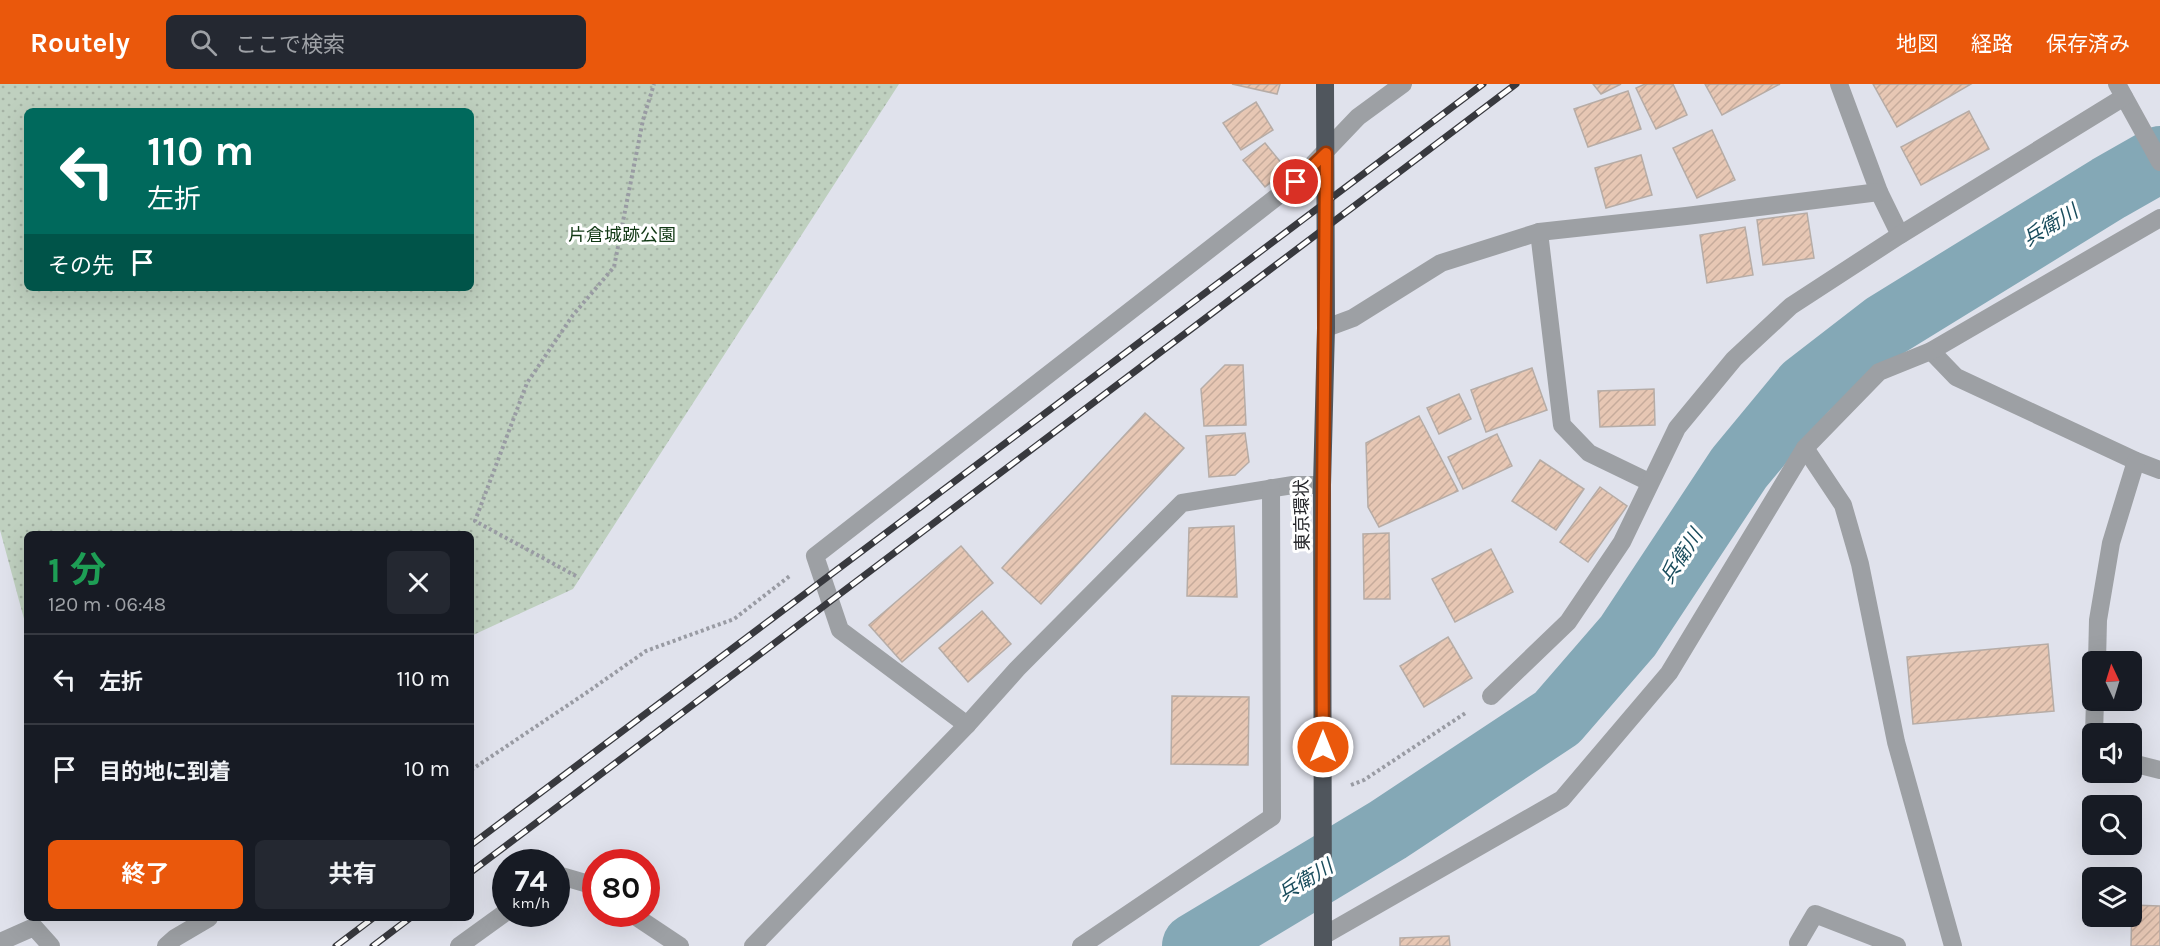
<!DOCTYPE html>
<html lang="ja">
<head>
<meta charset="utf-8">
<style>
  :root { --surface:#171b24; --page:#242831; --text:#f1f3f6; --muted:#9ea1a6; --line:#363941; --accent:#ea580c }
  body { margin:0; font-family:Karla,"Noto Sans JP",sans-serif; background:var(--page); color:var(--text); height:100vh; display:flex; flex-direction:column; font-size:22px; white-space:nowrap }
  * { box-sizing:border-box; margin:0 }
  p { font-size:20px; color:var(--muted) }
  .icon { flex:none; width:33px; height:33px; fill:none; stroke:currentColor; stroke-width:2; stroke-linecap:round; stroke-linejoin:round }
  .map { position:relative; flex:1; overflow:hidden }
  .panel { position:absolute; left:24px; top:447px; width:450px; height:390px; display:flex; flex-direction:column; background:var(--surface); border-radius:9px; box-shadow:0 6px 24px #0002 }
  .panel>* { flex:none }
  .banner { position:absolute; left:24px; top:24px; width:450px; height:183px; border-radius:9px; box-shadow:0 6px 24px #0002; background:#00695c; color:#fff; overflow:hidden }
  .needle { width:39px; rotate:356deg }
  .tools { position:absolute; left:2082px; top:567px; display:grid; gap:12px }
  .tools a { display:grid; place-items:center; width:60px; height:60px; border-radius:9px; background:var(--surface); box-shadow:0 6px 24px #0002; font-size:30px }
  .speed { position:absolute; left:492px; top:765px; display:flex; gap:12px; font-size:30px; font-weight:700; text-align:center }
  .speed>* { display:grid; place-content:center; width:78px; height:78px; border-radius:50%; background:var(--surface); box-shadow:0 6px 24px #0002; line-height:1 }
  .speed small { font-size:15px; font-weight:400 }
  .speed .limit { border:9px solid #d22; background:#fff; color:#111 }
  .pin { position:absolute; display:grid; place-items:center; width:51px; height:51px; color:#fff; margin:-26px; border:3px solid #fff; border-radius:50%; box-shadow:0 2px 6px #0007 }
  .me { position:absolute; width:66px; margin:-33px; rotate:0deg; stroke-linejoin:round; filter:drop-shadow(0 0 4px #0008) }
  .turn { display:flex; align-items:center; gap:21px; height:126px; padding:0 24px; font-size:27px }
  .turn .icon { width:78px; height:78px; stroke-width:2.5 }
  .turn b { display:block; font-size:42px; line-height:51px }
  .then { display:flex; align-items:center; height:57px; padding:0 24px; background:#0003; gap:12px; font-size:22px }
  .round { display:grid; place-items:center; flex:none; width:63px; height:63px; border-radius:9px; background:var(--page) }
  .overview { display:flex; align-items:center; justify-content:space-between; height:102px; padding:0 24px }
  h1 { font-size:36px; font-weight:700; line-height:45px; color:#1e9e55 }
  .button { display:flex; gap:12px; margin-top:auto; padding:12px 24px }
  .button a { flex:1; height:69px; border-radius:9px; background:var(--accent); color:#fff; font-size:24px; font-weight:700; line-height:69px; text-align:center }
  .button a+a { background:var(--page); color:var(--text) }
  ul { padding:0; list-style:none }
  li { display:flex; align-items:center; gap:18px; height:90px; padding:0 24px; border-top:2px solid var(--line) }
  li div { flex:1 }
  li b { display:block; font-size:22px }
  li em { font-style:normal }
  header { display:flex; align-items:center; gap:36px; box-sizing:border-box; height:84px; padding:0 30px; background:var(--accent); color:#fff }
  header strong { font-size:28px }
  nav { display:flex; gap:33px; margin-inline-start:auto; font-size:21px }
  .search { width:420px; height:54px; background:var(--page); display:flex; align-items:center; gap:15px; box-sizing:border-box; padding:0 21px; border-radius:9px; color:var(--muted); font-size:22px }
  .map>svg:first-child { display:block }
</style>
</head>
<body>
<header>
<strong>Routely</strong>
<div class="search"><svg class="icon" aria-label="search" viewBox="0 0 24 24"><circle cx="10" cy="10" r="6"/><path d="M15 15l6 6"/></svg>ここで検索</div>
<nav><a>地図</a><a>経路</a><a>保存済み</a></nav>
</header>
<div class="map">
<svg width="2160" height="862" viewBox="0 0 2160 862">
  <defs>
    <pattern id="park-dots" width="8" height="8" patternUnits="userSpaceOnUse" patternTransform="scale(1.5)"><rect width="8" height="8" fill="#bfd0bf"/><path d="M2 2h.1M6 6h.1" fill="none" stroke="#a4b2a4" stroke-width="1.8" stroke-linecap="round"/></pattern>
    <pattern id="building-hatch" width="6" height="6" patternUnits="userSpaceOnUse" patternTransform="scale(1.5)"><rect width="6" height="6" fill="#e7c7b4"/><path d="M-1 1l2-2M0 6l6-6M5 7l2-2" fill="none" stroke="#c6ab9b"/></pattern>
  </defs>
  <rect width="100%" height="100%" fill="#e0e2ec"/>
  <path fill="url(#park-dots)" fill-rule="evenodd" d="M0,0H899L573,505L471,552V450H27V546L0,446ZM27,27H471V204H27Z"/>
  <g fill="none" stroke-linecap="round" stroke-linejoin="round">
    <path stroke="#84a8b6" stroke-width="66" d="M1195,862L1388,746L1557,634L1628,552L1739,384L1806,303L1885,242L2109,104L2160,75"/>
  </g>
  <g fill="url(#building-hatch)" stroke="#b6aca6" stroke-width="1.5">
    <path d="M1232,0H1280L1277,10Z"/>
    <path d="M1593,0H1621L1601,10Z"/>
    <path d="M1645,0H1673L1687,31L1656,45L1636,4Z"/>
    <path d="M1705,0H1780L1722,31Z"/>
    <path d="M1873,0H1971L1897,43Z"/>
    <path d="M1628,7L1641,45L1588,63L1574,25Z"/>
    <path d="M1256,18L1273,46L1241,66L1223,39Z"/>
    <path d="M1969,27L1989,65L1921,101L1901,63Z"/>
    <path d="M1712,46L1735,96L1697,114L1673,64Z"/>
    <path d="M1265,59L1287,86L1265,103L1243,76Z"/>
    <path d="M1641,71L1652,111L1606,124L1595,84Z"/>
    <path d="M1807,129L1814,174L1763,181L1757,136Z"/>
    <path d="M1745,143L1753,191L1707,199L1700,151Z"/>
    <path d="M1225,281H1243L1246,341L1204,342L1201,305Z"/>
    <path d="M1532,284L1547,326L1486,348L1471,306Z"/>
    <path d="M1654,305L1655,341L1600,343L1598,307Z"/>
    <path d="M1459,310L1471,335L1439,350L1427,324Z"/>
    <path d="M1145,329L1184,364L1041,520L1002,484Z"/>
    <path d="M1419,332L1458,407L1379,443L1368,423L1366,359Z"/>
    <path d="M1245,349L1249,378L1235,391L1209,393L1206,352Z"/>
    <path d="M1497,350L1512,382L1463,405L1448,373Z"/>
    <path d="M1540,376L1584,405L1556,446L1512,417Z"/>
    <path d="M1600,403L1627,422L1588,478L1560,458Z"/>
    <path d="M1234,442L1237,513L1187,512L1189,444Z"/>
    <path d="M1389,449L1390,515H1364L1363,450Z"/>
    <path d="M961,462L993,499L902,578L869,541Z"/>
    <path d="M1491,465L1513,508L1455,538L1432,495Z"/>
    <path d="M982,527L1011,560L968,598L939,564Z"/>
    <path d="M1448,553L1472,594L1424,623L1400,582Z"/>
    <path d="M2048,560L2054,627L1913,640L1907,573Z"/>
    <path d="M1172,612L1249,613L1248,681L1171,680Z"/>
    <path d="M2132,821L2160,822V862H2131Z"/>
    <path d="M1449,852L1450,862H1400V854Z"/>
  </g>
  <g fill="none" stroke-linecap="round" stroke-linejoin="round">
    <g stroke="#999ba3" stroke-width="4" stroke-dasharray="3 3" stroke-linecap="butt">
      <path d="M576,492L475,437L527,299L573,231L614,183L643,36L654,0"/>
      <path d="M471,686L586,609L646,567L734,535L791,491"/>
      <path d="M1351,701L1364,696L1467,628"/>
    </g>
    <g stroke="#9da0a4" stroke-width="18">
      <path d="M1839,0L1879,108L1900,151"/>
      <path d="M2117,0L2160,78"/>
      <path d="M1539,148L1562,341L1589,369L1649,398"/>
      <path d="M1326,244L1353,234L1441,179L1539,148L1686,132L1879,108"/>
      <path d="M1931,267L1956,293L2136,377L2160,386"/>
      <path d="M1805,364L1843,421L1860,480L1896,658L1953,862"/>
      <path d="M2097,578L2098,536L2111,459L2136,377"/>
      <path d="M1491,612L1568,538L1622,458L1677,344L1734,275L1791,222L1900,151L2124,13"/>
      <path d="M967,641L840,546L815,472L1296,98L1358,33L1403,0"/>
      <path d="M2094,650L2095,616"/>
      <path d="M2132,679L2160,686"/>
      <path d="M556,795L561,792L585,799L596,805"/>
      <path d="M632,830L680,862"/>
      <path d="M1323,852L1562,715L1669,589L1805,364L1879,288L1931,267L2160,134"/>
      <path d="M0,858L34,843L51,862"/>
      <path d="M1798,859L1815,830L1897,862"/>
      <path d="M166,862L175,854L209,834"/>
      <path d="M459,862L506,828"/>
      <path d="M753,862L967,641L1017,585L1182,419L1293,401H1322"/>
      <path d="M1081,862L1272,733L1271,404"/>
    </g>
    <path stroke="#50565d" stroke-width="18" d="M1323,862L1322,401L1326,244L1325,0"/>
    <g stroke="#38393e" stroke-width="7">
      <g id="rail">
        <path d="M471,761L1483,0"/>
        <path d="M471,788L1516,0"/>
        <path d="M336,862L373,834"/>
        <path d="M373,862L410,834"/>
      </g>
    </g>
    <use href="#rail" stroke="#fff" stroke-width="4.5" stroke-dasharray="14" stroke-linecap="butt"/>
  </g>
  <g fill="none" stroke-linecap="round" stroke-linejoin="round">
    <g stroke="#983908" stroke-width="15">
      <path id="route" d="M1296,98L1326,69C1325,267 1321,465 1323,663"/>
    </g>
    <use href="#route" stroke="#ea580c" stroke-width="10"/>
  </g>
  <g text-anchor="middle" stroke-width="6" stroke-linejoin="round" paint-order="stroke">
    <g font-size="18" fill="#113814" stroke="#fff">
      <text x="622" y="157">片倉城跡公園</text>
    </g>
    <g font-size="18" fill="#242529" stroke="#fff">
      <text transform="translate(1302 431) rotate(-91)" y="6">東京環状</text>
    </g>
    <g font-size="20" font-style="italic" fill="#1a4d5d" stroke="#fff">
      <text transform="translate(2050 141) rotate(-31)" y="7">兵衛川</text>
      <text transform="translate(1681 472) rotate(-57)" y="7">兵衛川</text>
      <text transform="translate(1305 796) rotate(-31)" y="7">兵衛川</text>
    </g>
  </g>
</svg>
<div class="tools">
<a><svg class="needle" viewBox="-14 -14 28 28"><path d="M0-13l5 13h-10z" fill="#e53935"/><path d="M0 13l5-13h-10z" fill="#9ea1a6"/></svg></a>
<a><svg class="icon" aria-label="sound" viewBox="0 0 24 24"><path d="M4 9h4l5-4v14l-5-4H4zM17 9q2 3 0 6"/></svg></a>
<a><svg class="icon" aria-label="search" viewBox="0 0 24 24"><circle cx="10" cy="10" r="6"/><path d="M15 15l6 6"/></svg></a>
<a><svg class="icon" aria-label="layers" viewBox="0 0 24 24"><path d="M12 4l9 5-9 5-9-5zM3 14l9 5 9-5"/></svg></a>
</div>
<div class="speed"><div>74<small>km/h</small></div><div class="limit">80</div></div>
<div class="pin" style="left:1296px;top:98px;background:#d93025"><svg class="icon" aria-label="arrive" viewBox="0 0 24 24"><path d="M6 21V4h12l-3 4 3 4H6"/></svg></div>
<svg class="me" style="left:1323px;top:663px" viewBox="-20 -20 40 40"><circle r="17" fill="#ea580c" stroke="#fff" stroke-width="3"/><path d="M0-11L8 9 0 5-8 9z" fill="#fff"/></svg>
<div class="banner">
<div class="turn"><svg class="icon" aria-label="left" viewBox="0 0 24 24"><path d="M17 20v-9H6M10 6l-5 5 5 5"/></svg><div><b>110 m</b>左折</div></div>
<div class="then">その先<svg class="icon" aria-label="arrive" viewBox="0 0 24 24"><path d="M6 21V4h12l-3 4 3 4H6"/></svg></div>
</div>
<section class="panel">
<div class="overview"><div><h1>1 分</h1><p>120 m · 06:48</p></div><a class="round"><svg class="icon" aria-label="close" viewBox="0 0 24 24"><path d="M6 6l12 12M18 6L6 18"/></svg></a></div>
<ul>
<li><svg class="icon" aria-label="left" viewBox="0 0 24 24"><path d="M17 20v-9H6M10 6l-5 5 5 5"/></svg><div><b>左折</b></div><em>110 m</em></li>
<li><svg class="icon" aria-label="arrive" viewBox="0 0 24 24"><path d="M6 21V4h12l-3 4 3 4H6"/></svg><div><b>目的地に到着</b></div><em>10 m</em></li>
</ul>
<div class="button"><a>終了</a><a>共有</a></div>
</section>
</div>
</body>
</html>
